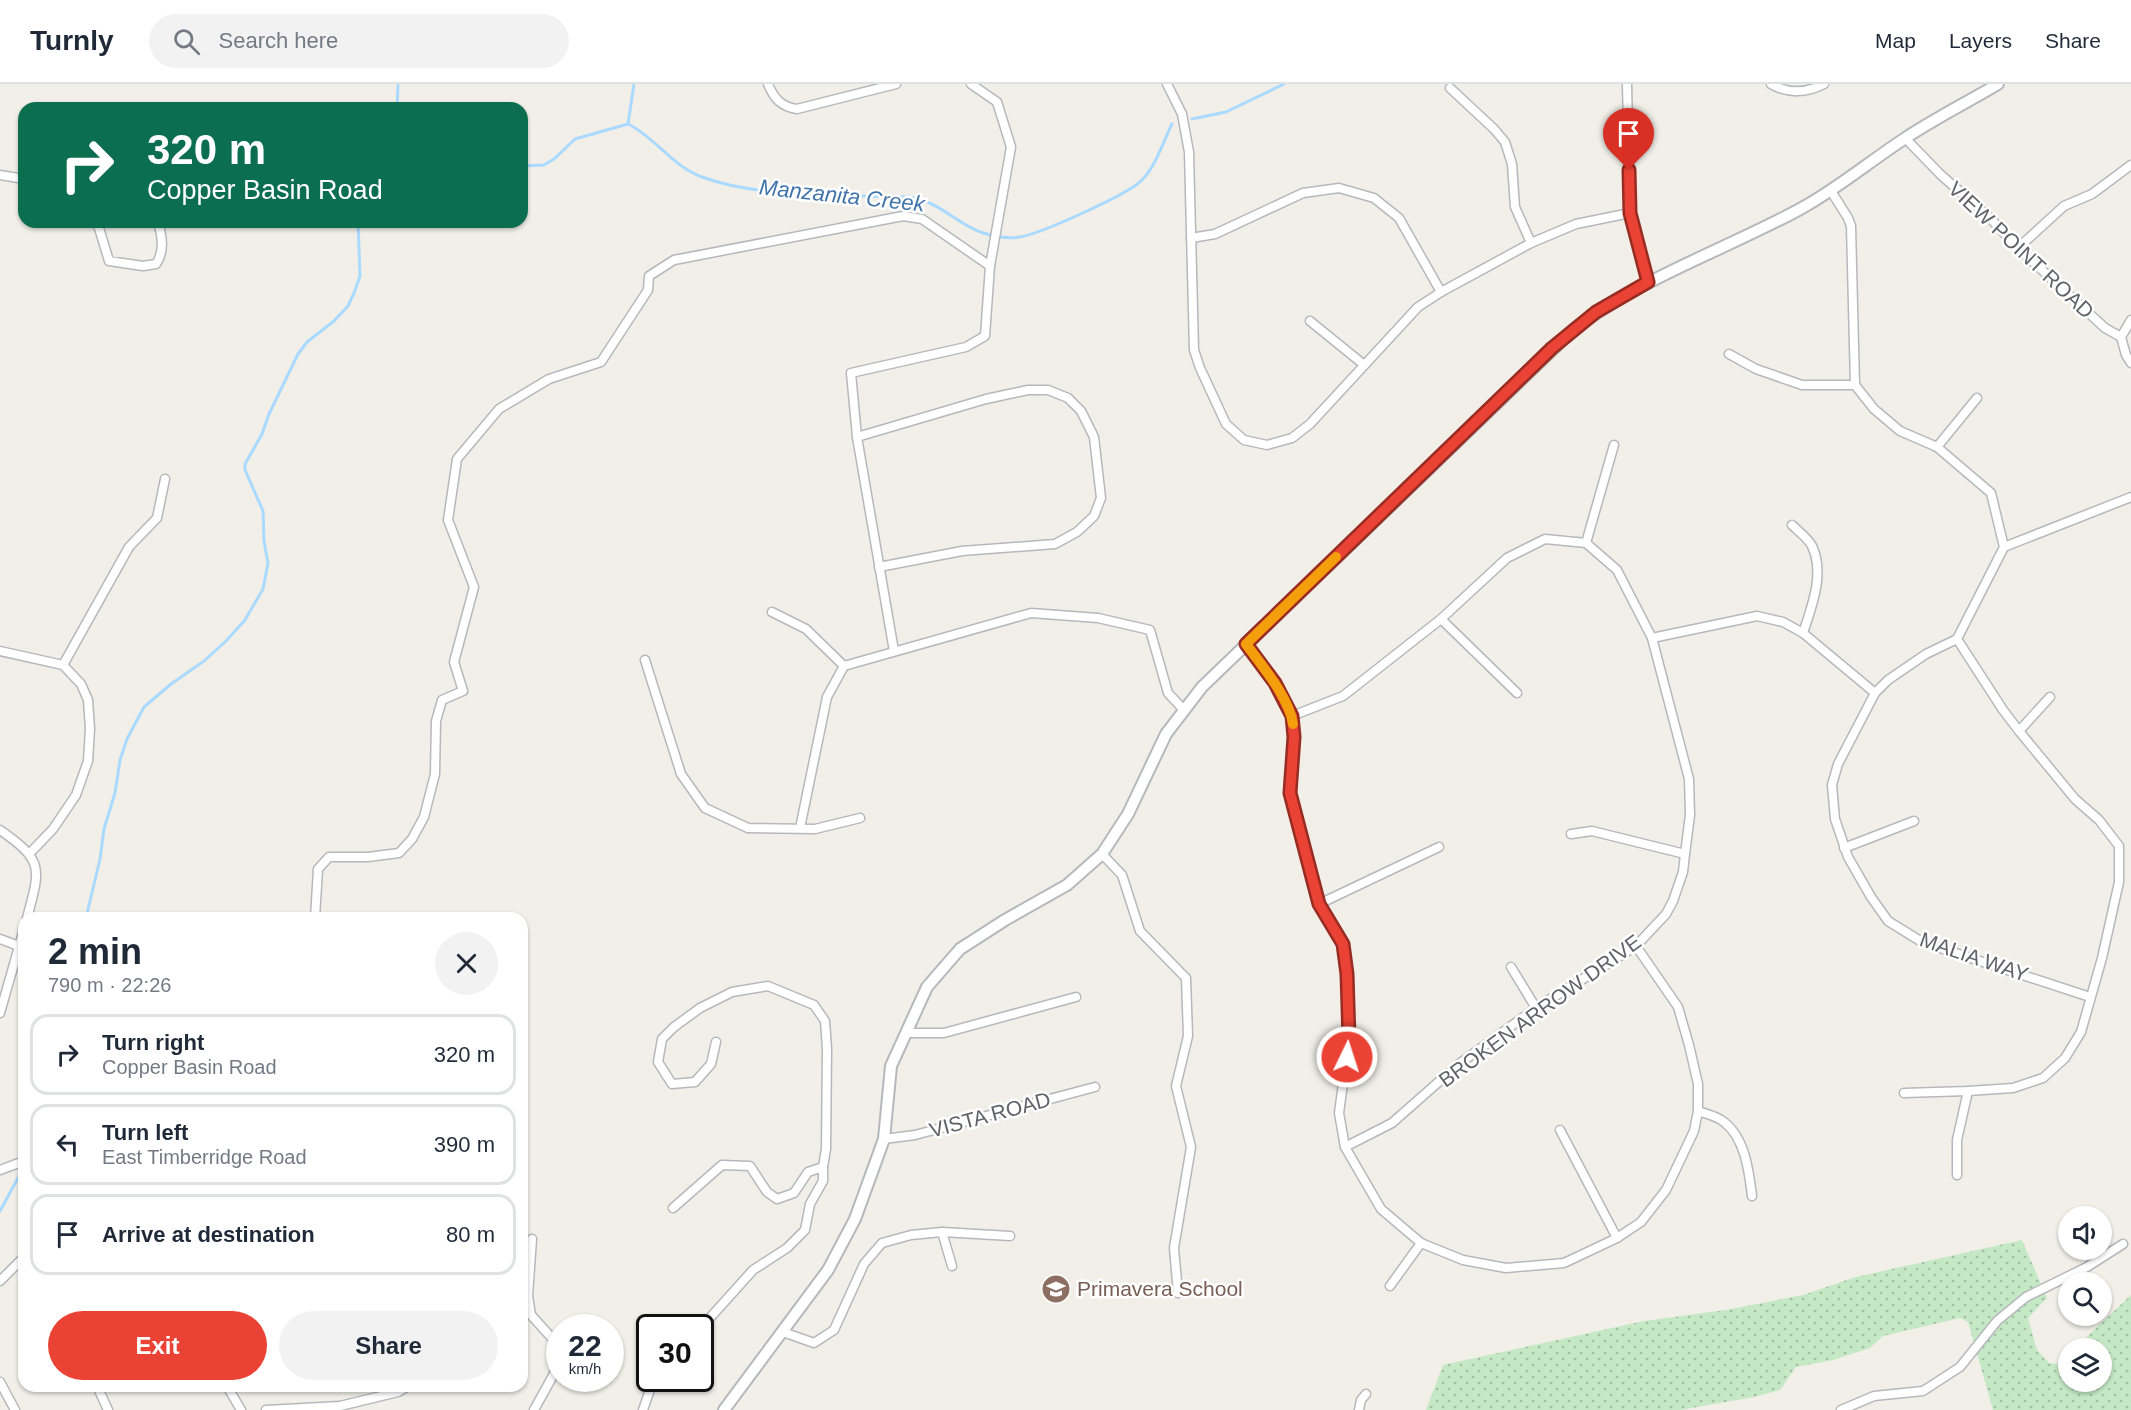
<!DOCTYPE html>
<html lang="en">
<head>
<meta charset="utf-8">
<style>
  :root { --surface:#fff; --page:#f2f2f3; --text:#1f2937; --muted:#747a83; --line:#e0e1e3; --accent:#ea4335 }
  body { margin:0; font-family:Helvetica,sans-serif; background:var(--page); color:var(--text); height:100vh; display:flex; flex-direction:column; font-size:22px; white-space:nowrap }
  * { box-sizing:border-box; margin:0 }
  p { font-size:20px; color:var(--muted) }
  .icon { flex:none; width:33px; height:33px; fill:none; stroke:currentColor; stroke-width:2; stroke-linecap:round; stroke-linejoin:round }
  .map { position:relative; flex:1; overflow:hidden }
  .panel { position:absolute; left:18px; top:828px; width:510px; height:480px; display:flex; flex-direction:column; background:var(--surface); border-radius:18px; box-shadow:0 2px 4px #0004 }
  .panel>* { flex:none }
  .banner { position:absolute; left:18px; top:18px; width:510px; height:126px; border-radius:18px; box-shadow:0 2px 4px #0004; background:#0b6e4f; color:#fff; overflow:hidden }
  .controls { position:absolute; left:2058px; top:1122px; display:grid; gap:12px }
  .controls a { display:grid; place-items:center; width:54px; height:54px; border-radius:50%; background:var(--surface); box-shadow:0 2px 4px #0004; font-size:30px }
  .speed { position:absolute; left:546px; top:1230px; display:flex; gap:12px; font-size:30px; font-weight:700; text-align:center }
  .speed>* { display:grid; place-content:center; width:78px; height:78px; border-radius:50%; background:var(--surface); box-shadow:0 2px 4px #0004; line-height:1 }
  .speed small { font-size:15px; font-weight:400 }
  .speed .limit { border:3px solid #111; border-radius:9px; background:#fff; color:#111 }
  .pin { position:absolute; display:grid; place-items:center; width:51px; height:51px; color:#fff; margin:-62px -26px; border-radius:50% 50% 50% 0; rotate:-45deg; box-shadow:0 0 6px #0007 }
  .pin .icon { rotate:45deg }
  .me { position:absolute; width:66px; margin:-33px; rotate:4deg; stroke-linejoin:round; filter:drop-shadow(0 0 4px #0008) }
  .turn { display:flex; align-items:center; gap:21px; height:126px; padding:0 30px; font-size:27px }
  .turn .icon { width:78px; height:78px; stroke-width:2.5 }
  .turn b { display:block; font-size:42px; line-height:51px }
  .round { display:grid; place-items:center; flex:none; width:63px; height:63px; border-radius:32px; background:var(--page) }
  .head { display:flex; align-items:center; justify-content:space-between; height:102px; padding:0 30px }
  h1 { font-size:36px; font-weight:600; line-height:45px }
  .action { display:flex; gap:12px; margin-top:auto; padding:12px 30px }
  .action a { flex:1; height:69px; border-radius:36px; background:var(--accent); color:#fff; font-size:24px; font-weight:600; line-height:69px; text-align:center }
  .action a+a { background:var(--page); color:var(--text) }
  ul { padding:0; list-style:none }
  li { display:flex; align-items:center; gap:18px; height:81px; margin:0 12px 9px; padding:0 18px; border:3px solid var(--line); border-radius:18px }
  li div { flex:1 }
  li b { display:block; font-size:22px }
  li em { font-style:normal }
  header { display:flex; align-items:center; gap:36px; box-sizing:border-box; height:84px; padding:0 30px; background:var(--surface); border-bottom:2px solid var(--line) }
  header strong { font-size:28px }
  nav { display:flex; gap:33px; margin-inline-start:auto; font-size:21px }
  .search { width:420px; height:54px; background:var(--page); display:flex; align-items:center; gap:15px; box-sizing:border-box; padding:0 21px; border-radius:33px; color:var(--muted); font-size:22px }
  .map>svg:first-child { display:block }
</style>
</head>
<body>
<header>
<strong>Turnly</strong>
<div class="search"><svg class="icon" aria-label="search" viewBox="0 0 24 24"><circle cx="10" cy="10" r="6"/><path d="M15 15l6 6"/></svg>Search here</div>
<nav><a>Map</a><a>Layers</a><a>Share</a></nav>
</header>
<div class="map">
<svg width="2131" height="1326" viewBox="0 0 2131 1326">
  <defs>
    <pattern id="grass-dots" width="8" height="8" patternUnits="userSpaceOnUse" patternTransform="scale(1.5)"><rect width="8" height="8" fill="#c5e8c5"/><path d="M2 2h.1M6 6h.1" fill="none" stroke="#a3c0a4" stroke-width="1.8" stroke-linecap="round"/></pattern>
  </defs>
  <rect width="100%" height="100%" fill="#f1efe8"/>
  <path fill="url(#grass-dots)" d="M2022,1156L2047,1214L2028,1234L2037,1266L2049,1279L2057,1280L2068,1270V1298H2102V1264H2075L2131,1211V1326H1993L1968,1238L1960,1234L1883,1252L1870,1264L1833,1276L1796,1283L1780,1306L1754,1313L1680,1326H1426L1443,1281L1644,1237L1726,1226L1803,1211L1856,1193Z"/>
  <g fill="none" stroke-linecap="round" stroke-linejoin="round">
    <g stroke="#aadaff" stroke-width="3">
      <path d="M397,24L398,0"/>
      <path d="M1192,35L1226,28L1284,0"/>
      <path d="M628,40L634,0"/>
      <path d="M522,82L544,81L554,75L575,55L628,40C655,53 673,83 702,93C751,111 812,110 864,112C880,113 898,111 914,114C941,119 958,141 983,149C993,152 1008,155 1019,153C1038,151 1129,110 1142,96C1156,82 1163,58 1172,40"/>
      <path d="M86,834L100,775L104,745L115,709L120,676L127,655L144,623L171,600L204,577L226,557L245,536L263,505L268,479L264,457L263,427L245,386V380L262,350L269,330L298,270L307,258L334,237L348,222L354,209L360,192L358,138"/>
      <path d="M0,1127L24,1083"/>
    </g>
    <g stroke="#b5b8bc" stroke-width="11">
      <g id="minor">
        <path d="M768,0C774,15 782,23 797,25L896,0"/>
        <path d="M1167,0L1182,30L1189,68L1194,266L1200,284L1226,340L1244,356L1267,361L1292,354L1310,340L1418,223L1441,208L1531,159L1576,140L1630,129"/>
        <path d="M1627,0L1630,129L1648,198"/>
        <path d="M1771,0C1788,10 1807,9 1824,0"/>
        <path d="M1450,4L1494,45L1505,58L1512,80L1515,123L1531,159"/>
        <path d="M1905,54L1941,91L1991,135L2018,164L2105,244L2121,253L2126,271L2131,279"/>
        <path d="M0,91L24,95"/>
        <path d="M1831,107L1848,134L1851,142L1855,301L1874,325L1900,347L1937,363L1991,409L2004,463L1957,555L2003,626L2019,647L2075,715L2099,736L2119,762V798L2102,874L2081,948L2065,974L2043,994L2013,1004L1968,1007L1904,1009"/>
        <path d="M95,138L99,144L109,177L143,182L156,180C165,167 162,152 158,138"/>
        <path d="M1191,154L1215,150L1303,109L1339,104L1374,114L1399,134L1441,208"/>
        <path d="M2018,164L2064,122L2092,110L2131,81"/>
        <path d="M1310,237L1363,280"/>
        <path d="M2121,253L2131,236"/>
        <path d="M1729,270L1756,285L1802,301H1855"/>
        <path d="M857,353L986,315L1028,306H1048L1068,314L1081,327L1094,353L1101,414L1094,432L1077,448L1055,460L962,467L879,483"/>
        <path d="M1937,363L1977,314"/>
        <path d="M1792,441C1798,447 1808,454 1812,462C1825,489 1812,522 1803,549"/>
        <path d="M1586,459L1614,361"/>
        <path d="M2004,463L2131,413"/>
        <path d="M772,528L806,545L844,582"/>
        <path d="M1441,535L1517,609"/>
        <path d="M1652,554L1757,532L1783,538L1803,549L1875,609"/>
        <path d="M1957,555L1926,570L1888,596L1875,609L1838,680L1832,701L1835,735L1848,773L1871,813L1888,837L1922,858L2090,913"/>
        <path d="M1246,560L1275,599L1292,632L1294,653L1290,709L1319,820L1343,860L1347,890L1349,955L1339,1029L1345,1063L1381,1125L1421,1159L1463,1176L1506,1184L1564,1179L1617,1154L1641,1138L1666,1106L1694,1047L1698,1027V1000L1689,961L1678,923L1636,862"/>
        <path d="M0,567L63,581L81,600L88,616L90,645L88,677L76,711L53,745L29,770"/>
        <path d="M894,567L857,353L851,289L966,263L985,252L990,182L1011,63L997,18L971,0"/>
        <path d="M645,576L681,690L705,724L748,744L815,745L860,734"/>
        <path d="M63,581L129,463L157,434L165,395"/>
        <path d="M1292,632L1343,612L1441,535L1507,474L1545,455L1586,459"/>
        <path d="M2019,647L2050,613"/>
        <path d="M800,744L827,613L844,582L1031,529L1098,534L1150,546L1168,609L1183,625"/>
        <path d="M0,746C45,777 40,785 27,834"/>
        <path d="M1571,750L1592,747L1685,770"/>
        <path d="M1844,764L1914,737"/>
        <path d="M1102,770L1122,791L1140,847L1186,894L1188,952L1176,1002L1191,1063L1174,1164L1178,1209"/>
        <path d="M1319,820L1439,763"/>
        <path d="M315,834L318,785L329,773H368L399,769L412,755L424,733L435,690L436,637L442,616L463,607L454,578L474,503L448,436L457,375L499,325L549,295L601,278L648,206L649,192L674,176L903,132L922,135L990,182"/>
        <path d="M0,855L19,862"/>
        <path d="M1511,883L1536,924"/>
        <path d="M0,929L24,845"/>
        <path d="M906,949H944L1076,913"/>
        <path d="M1698,1027C1706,1030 1717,1032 1724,1038C1745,1054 1749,1087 1752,1112"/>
        <path d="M1560,1046L1617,1154"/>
        <path d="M884,1055L915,1051L1095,1003"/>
        <path d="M1345,1063L1392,1039L1459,980L1536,924L1636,862L1666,830L1673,817L1683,788L1685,770L1690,731L1689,695L1652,554L1617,486L1586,459"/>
        <path d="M0,1086L24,1077"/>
        <path d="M1957,1091V1056L1968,1007"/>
        <path d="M673,1124L722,1081L750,1082L767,1108L777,1115L794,1109L808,1088L823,1083"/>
        <path d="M942,1148L952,1182"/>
        <path d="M532,1155L528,1212L531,1231L559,1262L560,1268"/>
        <path d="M0,1197L24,1173"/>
        <path d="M1390,1202L1421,1159"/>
        <path d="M700,1245L753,1186L787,1164L805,1146L810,1120L823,1097V1083L826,1065L827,965L825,937L814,921L768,902L732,908L700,924L674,943L662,955L658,978L672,1000L695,998L711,980L716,958"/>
        <path d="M783,1248L814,1259L834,1246L864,1180L882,1159L911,1151L942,1148L1010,1152"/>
        <path d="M0,1298L15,1326"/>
        <path d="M97,1302L108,1326"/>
        <path d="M227,1302L241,1326"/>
        <path d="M266,1326L340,1322L398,1308L408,1302"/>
        <path d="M534,1326L560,1279"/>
        <path d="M643,1326L654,1294"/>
        <path d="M1359,1326L1361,1316L1366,1310"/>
        <path d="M1841,1326L1874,1312L1923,1307L1960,1283L1997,1237L2026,1213L2087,1183L2123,1160"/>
      </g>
    </g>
    <g stroke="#b5b8bc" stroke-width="14">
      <path id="tertiary" d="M724,1326L828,1186L855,1135L884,1055L891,982L927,903L960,865L1005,836L1067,801L1102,770L1128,730L1166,650L1202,603L1574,245C1646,191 1725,166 1802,124C1838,104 1869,78 1904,55C1934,35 1966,19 1998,0"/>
    </g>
    <use href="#minor" stroke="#fff" stroke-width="8"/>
    <use href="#tertiary" stroke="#fff" stroke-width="10"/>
  </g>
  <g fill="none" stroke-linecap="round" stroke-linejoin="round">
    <g stroke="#982c22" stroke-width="15">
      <path id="route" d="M1347,973L1349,955L1347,890L1343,860L1319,820L1290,709L1294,653L1292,632L1275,599L1246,560L1552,264L1596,228L1648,198L1630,129L1629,86"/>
    </g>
    <use href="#route" stroke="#ea4335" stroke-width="10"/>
    <path stroke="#f59e0b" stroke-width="10" d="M1293,640C1289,613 1262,582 1246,560L1336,473"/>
  </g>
  <defs>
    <g id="school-disc" transform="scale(1.5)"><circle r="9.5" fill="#8d6e63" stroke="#fff"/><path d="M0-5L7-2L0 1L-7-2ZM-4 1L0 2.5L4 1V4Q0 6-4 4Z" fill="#fff"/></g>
  </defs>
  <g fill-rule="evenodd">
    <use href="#school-disc" x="1056" y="1205"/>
  </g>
  <g text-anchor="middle" stroke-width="5" stroke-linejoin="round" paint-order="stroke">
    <g font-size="21" fill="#5f6368" stroke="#fff">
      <text transform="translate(2021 166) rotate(43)" y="7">VIEW POINT ROAD</text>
      <text transform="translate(1974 873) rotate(19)" y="7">MALIA WAY</text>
      <text transform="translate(1540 927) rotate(-36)" y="7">BROKEN ARROW DRIVE</text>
      <text transform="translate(990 1031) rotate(-15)" y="7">VISTA ROAD</text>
    </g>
    <g font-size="21" fill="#785e54" stroke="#fff" text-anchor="start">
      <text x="1077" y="1212">Primavera School</text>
    </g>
    <g font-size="22" font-style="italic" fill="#4174aa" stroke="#fff">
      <text transform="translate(842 111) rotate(6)" y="8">Manzanita Creek</text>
    </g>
  </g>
</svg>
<div class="controls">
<a><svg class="icon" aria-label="sound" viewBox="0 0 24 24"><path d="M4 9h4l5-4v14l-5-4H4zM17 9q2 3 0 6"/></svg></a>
<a><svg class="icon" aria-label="search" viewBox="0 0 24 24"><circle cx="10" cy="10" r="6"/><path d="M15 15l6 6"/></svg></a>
<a><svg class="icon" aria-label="layers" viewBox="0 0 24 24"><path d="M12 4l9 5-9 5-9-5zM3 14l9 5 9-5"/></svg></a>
</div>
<div class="speed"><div>22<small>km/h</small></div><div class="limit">30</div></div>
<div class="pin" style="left:1629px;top:86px;background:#d93025"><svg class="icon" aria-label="arrive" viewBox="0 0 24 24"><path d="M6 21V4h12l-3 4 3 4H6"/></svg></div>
<svg class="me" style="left:1347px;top:973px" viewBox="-20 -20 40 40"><circle r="17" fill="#ea4335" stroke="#fff" stroke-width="3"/><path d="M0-11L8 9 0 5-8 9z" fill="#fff"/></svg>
<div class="banner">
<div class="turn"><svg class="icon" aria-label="right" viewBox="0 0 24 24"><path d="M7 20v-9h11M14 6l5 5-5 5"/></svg><div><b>320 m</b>Copper Basin Road</div></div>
</div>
<section class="panel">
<div class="head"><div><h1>2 min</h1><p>790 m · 22:26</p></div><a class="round"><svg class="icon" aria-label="close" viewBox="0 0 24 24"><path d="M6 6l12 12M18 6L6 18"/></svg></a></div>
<ul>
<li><svg class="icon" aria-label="right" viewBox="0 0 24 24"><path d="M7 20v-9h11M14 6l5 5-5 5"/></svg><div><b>Turn right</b><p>Copper Basin Road</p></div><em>320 m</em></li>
<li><svg class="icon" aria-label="left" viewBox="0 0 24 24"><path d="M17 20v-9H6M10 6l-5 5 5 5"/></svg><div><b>Turn left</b><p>East Timberridge Road</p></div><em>390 m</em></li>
<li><svg class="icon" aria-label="arrive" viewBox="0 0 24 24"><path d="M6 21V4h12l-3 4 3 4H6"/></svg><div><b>Arrive at destination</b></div><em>80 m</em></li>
</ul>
<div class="action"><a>Exit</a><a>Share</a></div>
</section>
</div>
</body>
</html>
